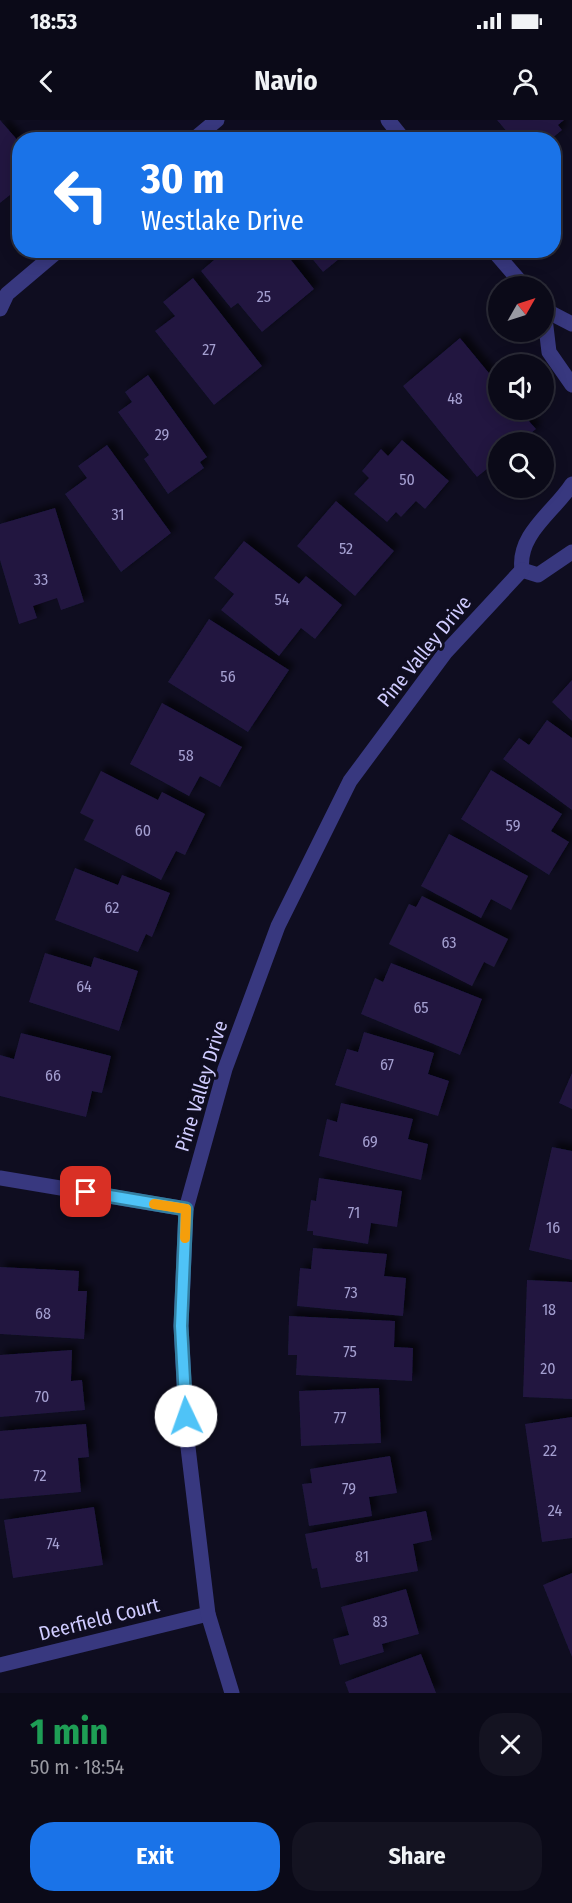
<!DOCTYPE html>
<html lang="en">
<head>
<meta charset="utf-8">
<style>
  :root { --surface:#0b0a18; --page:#141321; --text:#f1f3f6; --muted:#9a9aa2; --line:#2b2b37; --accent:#1a73e8 }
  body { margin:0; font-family:"Fira Sans Condensed",sans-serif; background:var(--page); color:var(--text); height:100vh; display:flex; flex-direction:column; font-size:22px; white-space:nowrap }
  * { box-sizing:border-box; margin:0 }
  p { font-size:20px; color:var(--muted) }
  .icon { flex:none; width:33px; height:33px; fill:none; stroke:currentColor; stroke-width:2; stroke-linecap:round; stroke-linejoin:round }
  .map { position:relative; height:1573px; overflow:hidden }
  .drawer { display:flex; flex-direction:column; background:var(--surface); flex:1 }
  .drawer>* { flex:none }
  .hud { position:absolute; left:12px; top:12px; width:549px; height:126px; border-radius:24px; box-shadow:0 3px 15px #0003,0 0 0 2px var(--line); background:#1a73e8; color:#fff; overflow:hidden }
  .needle { width:39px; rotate:51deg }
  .controls { position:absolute; left:488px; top:156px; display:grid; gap:12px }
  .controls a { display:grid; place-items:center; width:66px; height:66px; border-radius:50%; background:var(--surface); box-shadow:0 3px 15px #0003,0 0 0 2px var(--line); font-size:30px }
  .pin { position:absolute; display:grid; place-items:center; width:51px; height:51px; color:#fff; margin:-26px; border-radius:12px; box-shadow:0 3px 9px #0006 }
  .me { position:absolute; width:66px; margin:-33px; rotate:357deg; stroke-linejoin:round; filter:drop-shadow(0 0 4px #0008) }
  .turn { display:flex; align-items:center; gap:21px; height:126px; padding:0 30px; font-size:27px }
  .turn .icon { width:78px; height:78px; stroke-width:2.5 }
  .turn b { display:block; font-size:42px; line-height:51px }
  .round { display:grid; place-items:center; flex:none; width:63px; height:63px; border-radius:24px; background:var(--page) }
  .headline { display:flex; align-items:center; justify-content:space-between; height:102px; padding:0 30px }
  h1 { font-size:36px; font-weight:700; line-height:45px; color:#1e9e55 }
  .action { display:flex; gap:12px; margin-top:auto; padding:12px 30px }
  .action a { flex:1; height:69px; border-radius:24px; background:var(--accent); color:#fff; font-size:24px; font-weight:700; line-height:69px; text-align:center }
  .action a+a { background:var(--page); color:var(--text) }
  .status { display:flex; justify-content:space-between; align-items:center; height:42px; padding:0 30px; background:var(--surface); direction:ltr }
  .status svg { height:16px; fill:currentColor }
  header { display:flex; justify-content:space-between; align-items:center; height:78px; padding:0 30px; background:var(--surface); font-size:27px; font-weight:700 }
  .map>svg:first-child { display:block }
</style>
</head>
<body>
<div class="status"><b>18:53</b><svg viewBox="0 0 49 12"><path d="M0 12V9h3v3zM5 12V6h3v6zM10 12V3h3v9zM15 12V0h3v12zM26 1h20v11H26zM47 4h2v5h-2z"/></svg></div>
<header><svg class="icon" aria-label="back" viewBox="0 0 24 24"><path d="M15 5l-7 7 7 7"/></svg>Navio<svg class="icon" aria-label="person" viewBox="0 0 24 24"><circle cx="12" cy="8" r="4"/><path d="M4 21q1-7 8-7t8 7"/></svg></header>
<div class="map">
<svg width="572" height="1573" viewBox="0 0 572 1573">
  <defs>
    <filter id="shadow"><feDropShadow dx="5.5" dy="-5.5" stdDeviation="3" flood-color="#0009"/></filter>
  </defs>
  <rect width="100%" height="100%" fill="#0f0d20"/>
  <g fill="#201941" filter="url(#shadow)">
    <path d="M0,0L20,23V42L14,47L20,53V67L0,83Z"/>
    <path d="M497,0H564L558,5L562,10L550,20H514Z"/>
    <path d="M226,130H244L249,137L257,130H283L314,169L262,212L238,183L231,188L201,151Z"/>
    <path d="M305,130H350L323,152Z"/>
    <path d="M193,158L262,246L214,285L155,211L175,196L163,182Z"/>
    <path d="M460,218L498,264V290H519L536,309L520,322H498V340L477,357L403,266Z"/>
    <path d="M148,255L207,337L200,342L204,348L168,374L144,339L149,335L118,292L132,282L125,272Z"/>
    <path d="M402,320L449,361L425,389L416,381L401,397L396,392L387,402L354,374L369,358L362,351L381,329L388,336Z"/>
    <path d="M107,325L171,413L121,452L65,374L87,358L78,346Z"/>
    <path d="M336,381L394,431L355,476L297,426Z"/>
    <path d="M55,388L84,482L61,490L57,478L33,486L37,498L19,504L0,440V404Z"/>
    <path d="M244,421L299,464L306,456L342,485L315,519L301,508L279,536L221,490L234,474L214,458Z"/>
    <path d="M209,499L289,550L248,612L168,562Z"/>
    <path d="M572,560V601L552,582Z"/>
    <path d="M162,583L242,627L220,667L200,656L189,676L130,644Z"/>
    <path d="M547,600L572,618V690L503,639L519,618L529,625Z"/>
    <path d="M491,650L562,694L551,711L569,722L549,755L461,699Z"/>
    <path d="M101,651L158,680L162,672L205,694L185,735L176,731L161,760L84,720L94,700L80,693Z"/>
    <path d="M449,714L528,756L511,790L491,779L481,798L421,766Z"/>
    <path d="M75,748L118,765L122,755L170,773L152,817L146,814L138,832L55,800Z"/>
    <path d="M422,776L508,819L494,847L484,842L472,866L389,824L409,784L416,787Z"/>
    <path d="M45,833L91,847L94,837L138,851L119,911L29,882Z"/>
    <path d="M391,843L482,879L460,935L361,894L375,858L383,862Z"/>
    <path d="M364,912L434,933L428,954L449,961L438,996L335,965L347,929L358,932Z"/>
    <path d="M21,913L111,936L102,973L92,971L86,997L0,976V935L14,939Z"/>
    <path d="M572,953V989L559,983Z"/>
    <path d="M341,983L413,999L408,1019L428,1024L421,1060L319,1036L327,999L337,1002Z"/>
    <path d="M552,1027L572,1031V1140L529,1130Z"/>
    <path d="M319,1058L402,1071L397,1107L371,1103L368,1124L313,1115V1111H307L311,1080L316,1081Z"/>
    <path d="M313,1128L387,1134L384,1156L406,1158L403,1196L297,1186L300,1148L311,1149Z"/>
    <path d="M0,1147L79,1151L78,1171H87L84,1219L0,1214Z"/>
    <path d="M527,1160L572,1162V1279L523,1277Z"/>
    <path d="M289,1196L395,1201L394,1227L413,1228L412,1261L296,1255L297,1235H288Z"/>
    <path d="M72,1230L71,1261L82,1260L85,1290L0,1297V1235Z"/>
    <path d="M379,1268L381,1323L301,1326L299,1271Z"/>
    <path d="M572,1297V1418L542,1422L525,1304Z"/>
    <path d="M86,1304L89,1337L78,1338L81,1372L0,1379V1311Z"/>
    <path d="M390,1336L397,1373L369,1377L372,1396L309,1406L302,1364L312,1363L310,1349Z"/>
    <path d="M94,1387L103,1445L13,1458L4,1400Z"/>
    <path d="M426,1391L432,1420L413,1424L418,1451L321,1468L317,1448L312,1449L305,1414Z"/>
    <path d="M572,1453V1537L543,1465Z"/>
    <path d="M406,1469L419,1514L382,1524L384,1532L340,1545L333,1519L349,1515L341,1487Z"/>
    <path d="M421,1534L436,1573H349L345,1562Z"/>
  </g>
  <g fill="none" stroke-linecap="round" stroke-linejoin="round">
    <g stroke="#38387f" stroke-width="15">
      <path d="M388,0L404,20"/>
      <path d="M193,20L217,0"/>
      <path d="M493,130L524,166"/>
      <path d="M0,189L7,174L59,130"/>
      <path d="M543,189L572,204"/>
      <path d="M544,190L549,232L572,265"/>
      <path d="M522,450C517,414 554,392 572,364"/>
      <path d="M522,450L538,455L572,432"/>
      <path d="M0,1058L186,1089"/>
      <path d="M0,1545L208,1494"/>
      <path d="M232,1573L208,1494L187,1319L181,1206L186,1089L225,949L278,806L350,661L445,533L522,450"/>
    </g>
  </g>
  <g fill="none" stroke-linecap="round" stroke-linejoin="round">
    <g stroke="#337fa1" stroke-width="15">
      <path id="route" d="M86,1072L186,1089L181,1206L186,1296"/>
    </g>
    <use href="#route" stroke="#4fc3f7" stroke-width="10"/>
    <path stroke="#f59e0b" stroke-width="10" d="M154,1084L186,1089L185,1118"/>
  </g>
  <g text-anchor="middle" stroke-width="6" stroke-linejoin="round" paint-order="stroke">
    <g font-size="16" fill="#a49fd0">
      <text x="264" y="182">25</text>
      <text x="209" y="235">27</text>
      <text x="455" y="284">48</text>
      <text x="162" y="320">29</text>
      <text x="407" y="365">50</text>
      <text x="118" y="400">31</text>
      <text x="346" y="434">52</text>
      <text x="41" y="465">33</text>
      <text x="282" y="485">54</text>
      <text x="228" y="562">56</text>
      <text x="186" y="641">58</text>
      <text x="513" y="711">59</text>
      <text x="143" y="716">60</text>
      <text x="112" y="793">62</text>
      <text x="449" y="828">63</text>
      <text x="84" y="872">64</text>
      <text x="421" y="893">65</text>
      <text x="387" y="950">67</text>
      <text x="53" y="961">66</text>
      <text x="370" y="1027">69</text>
      <text x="354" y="1098">71</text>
      <text x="553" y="1113">16</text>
      <text x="351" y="1178">73</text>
      <text x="549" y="1195">18</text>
      <text x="43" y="1199">68</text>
      <text x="350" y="1237">75</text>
      <text x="548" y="1254">20</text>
      <text x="42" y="1282">70</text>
      <text x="340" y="1303">77</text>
      <text x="550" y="1336">22</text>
      <text x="40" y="1361">72</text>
      <text x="349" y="1374">79</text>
      <text x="555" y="1396">24</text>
      <text x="53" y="1429">74</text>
      <text x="362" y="1442">81</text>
      <text x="380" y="1507">83</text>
    </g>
    <g font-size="20" fill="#d0ccff" stroke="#0f0d20">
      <text transform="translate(424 531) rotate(-51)" y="7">Pine Valley Drive</text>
      <text transform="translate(201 966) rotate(-73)" y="7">Pine Valley Drive</text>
      <text transform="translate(99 1499) rotate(-14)" y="7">Deerfield Court</text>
    </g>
  </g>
</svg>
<div class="controls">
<a><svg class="needle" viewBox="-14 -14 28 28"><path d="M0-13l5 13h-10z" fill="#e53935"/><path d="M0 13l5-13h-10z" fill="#9a9aa2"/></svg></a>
<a><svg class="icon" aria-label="sound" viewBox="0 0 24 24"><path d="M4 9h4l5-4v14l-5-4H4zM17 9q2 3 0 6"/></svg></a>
<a><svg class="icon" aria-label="search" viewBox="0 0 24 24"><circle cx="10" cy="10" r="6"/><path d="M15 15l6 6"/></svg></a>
</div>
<div class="pin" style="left:86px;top:1072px;background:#d93025"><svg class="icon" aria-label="arrive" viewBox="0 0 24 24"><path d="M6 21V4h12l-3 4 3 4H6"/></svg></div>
<svg class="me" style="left:186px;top:1296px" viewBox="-20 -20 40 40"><circle r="19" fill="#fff"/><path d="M0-13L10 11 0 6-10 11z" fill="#4fc3f7"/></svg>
<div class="hud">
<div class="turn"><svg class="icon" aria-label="left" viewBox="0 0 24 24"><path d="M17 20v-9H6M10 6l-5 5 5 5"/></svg><div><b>30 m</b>Westlake Drive</div></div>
</div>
</div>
<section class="drawer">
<div class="headline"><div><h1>1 min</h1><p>50 m · 18:54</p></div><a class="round"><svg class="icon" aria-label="close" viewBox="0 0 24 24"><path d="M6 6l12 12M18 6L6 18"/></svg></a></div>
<div class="action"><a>Exit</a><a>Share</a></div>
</section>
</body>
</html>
